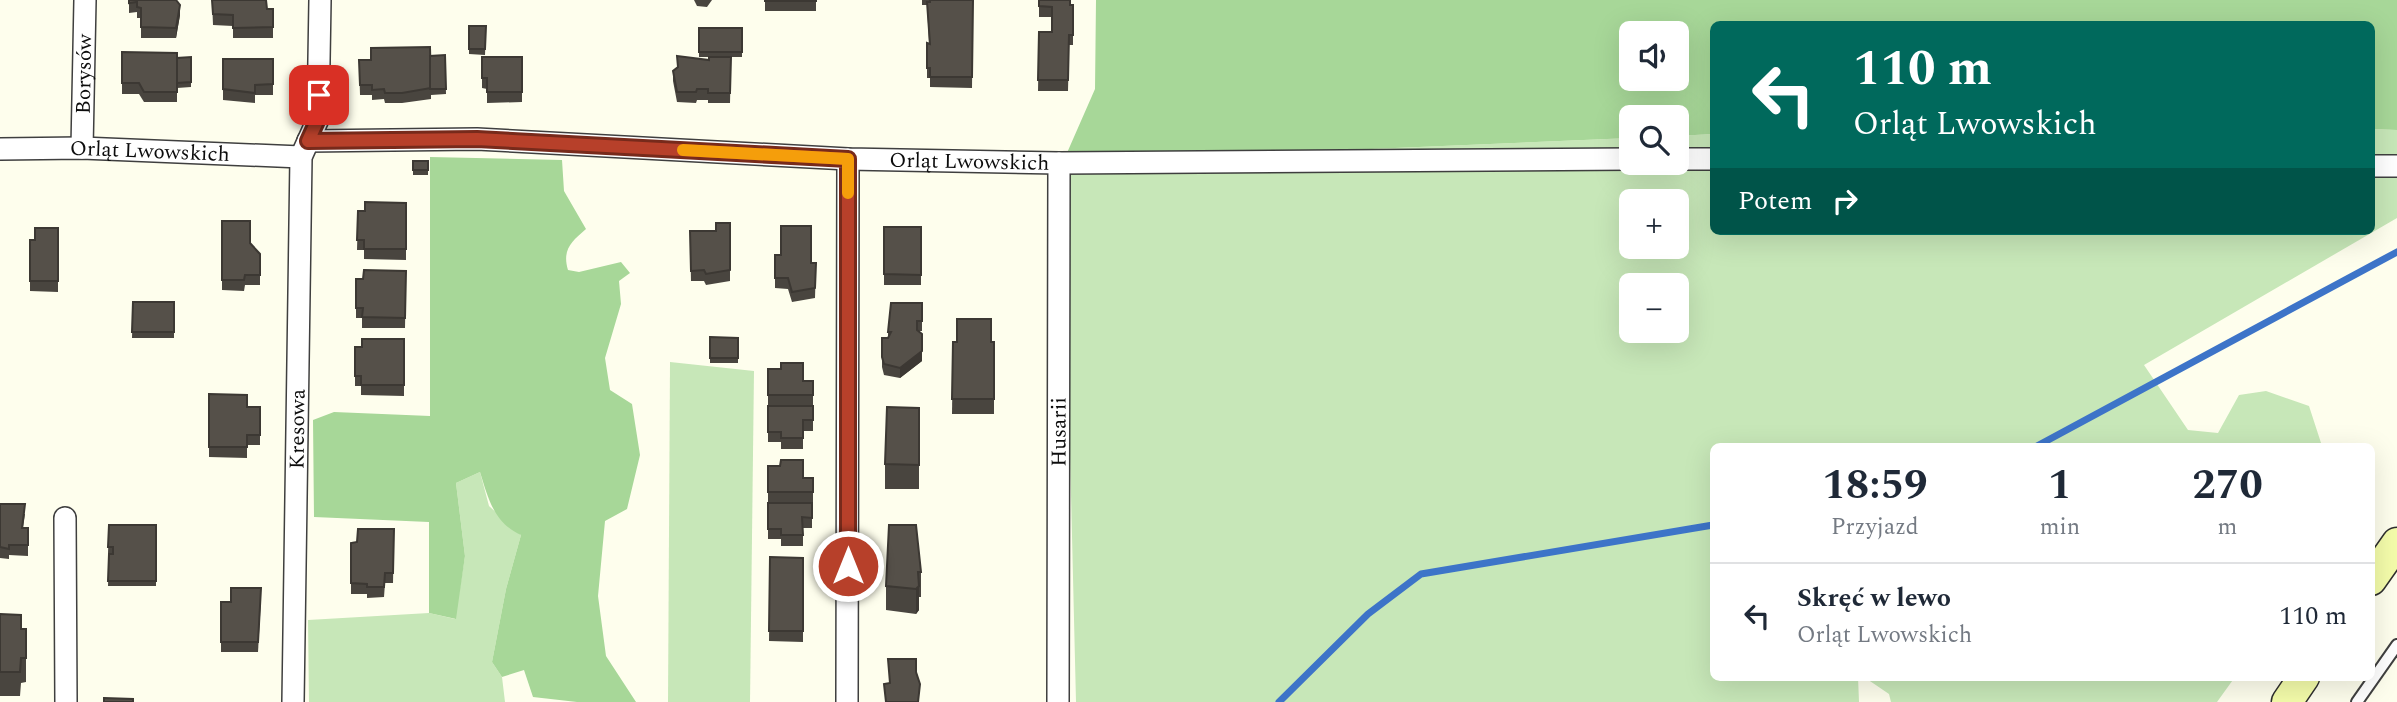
<!DOCTYPE html>
<html lang="pl">
<head>
<meta charset="utf-8">
<style>
  :root { --surface:#fff; --page:#f6f6f7; --text:#1f2937; --muted:#747a83; --line:#e0e1e3 }
  body { margin:0; font-family:Spectral,serif; background:var(--page); color:var(--text); height:100vh; display:flex; flex-direction:column; font-size:26px; white-space:nowrap }
  * { box-sizing:border-box; margin:0 }
  p { font-size:23px; color:var(--muted) }
  .icon { flex:none; width:38px; height:38px; fill:none; stroke:currentColor; stroke-width:2; stroke-linecap:round; stroke-linejoin:round }
  .map { position:relative; flex:1; overflow:hidden }
  .details { position:absolute; left:1710px; top:443px; width:665px; height:238px; display:flex; flex-direction:column; background:var(--surface); border-radius:10px; box-shadow:0 7px 28px #0002 }
  .details>* { flex:none }
  .hud { position:absolute; left:1710px; top:21px; width:665px; height:214px; border-radius:10px; box-shadow:0 7px 28px #0002; background:#00695c; color:#fff; overflow:hidden }
  .fabs { position:absolute; left:1619px; top:21px; display:grid; gap:14px }
  .fabs a { display:grid; place-items:center; width:70px; height:70px; border-radius:10px; background:var(--surface); box-shadow:0 7px 28px #0002; font-size:35px }
  .pin { position:absolute; display:grid; place-items:center; width:60px; height:60px; color:#fff; margin:-30px; border-radius:14px; box-shadow:0 4px 10px #0006 }
  .me { position:absolute; width:77px; margin:-38px; rotate:0deg; stroke-linejoin:round; filter:drop-shadow(0 0 5px #0008) }
  .turn { display:flex; align-items:center; gap:24px; height:147px; padding:0 28px; font-size:32px }
  .turn .icon { width:91px; height:91px; stroke-width:2.5 }
  .turn b { display:block; font-size:49px; line-height:60px }
  .then { display:flex; align-items:center; height:66px; padding:0 28px; background:#0003; gap:14px; font-size:26px }
  .eta { display:flex; justify-content:space-evenly; align-items:center; height:119px; text-align:center }
  .eta b { font-size:42px; font-weight:700; line-height:49px }
  ul { padding:0; list-style:none }
  li { display:flex; align-items:center; gap:21px; height:105px; padding:0 28px; border-top:2px solid var(--line) }
  li div { flex:1 }
  li b { display:block; font-size:26px }
  li em { font-style:normal }
  .map>svg:first-child { display:block }
</style>
</head>
<body>
<div class="map">
<svg width="2397" height="702" viewBox="0 0 2397 702">
  <rect width="100%" height="100%" fill="#fefeed"/>
  <g fill="#c7e7b8" fill-rule="evenodd">
    <path d="M2371,129L2397,130V218L2144,365L2188,430L2218,433L2239,395L2266,391L2309,406L2322,446H1713V677H1858L1859,702H1076L1063,162L1631,138V163H1676L1677,136L1713,134V231H2371ZM1631,201H1676V247H1631ZM1631,285H1676V331H1631Z"/>
    <path d="M670,362L754,371L750,702H668Z"/>
    <path d="M480,472L489,506L521,535L506,589L492,662L502,677L505,702H309L308,620L429,613L455,619L465,556L456,483Z"/>
    <path d="M1864,677H2235L2217,702H1891L1889,694Z"/>
  </g>
  <g fill="#a7d798" fill-rule="evenodd">
    <path d="M1096,0H2397V130L2371,129V24H1713V134L1677,136L1676,117H1631V138L1063,162L1095,89ZM1631,33H1676V79H1631Z"/>
    <path d="M430,157L562,160L564,191L586,229C571,242 562,250 568,270L579,272L621,262L630,273L619,281L621,304L605,358L610,390L632,404L640,455L627,509L605,521L598,596L606,656L636,702H577L533,697L524,670L502,677L492,662L506,589L521,535C494,523 488,498 480,472L456,483L465,556L456,619L429,613V522L314,517L313,420L334,412L430,416Z"/>
  </g>
  <g fill="none" stroke-linecap="round" stroke-linejoin="round">
    <g stroke="#3d74c8" stroke-width="7">
      <path d="M2037,446L2397,252"/>
      <path d="M1279,702L1368,614L1421,574L1713,525"/>
    </g>
    <g stroke="#3f3f3f" stroke-width="14">
      <path id="service" d="M2357,702L2397,645"/>
    </g>
    <g stroke="#3f3f3f" stroke-width="24">
      <g id="minor">
        <path id="s1" d="M308,141L477,139L848,159L1059,163L1631,159"/>
        <path id="s2" d="M82,148L85,0"/>
        <path id="s3" d="M0,149L82,148L301,157"/>
        <path d="M1676,159H1713"/>
        <path d="M2371,166H2397"/>
        <path d="M65,518L66,702"/>
        <path id="s4" d="M293,702L301,157L318,119L320,0"/>
        <path d="M847,702L848,159"/>
        <path id="s5" d="M1058,702L1059,163"/>
      </g>
    </g>
    <g stroke="#2e2e2e" stroke-width="33">
      <g id="secondary">
        <path d="M2371,580L2397,543"/>
        <path d="M2287,702L2304,677"/>
      </g>
    </g>
    <use href="#service" stroke="#fff" stroke-width="10"/>
    <use href="#minor" stroke="#fff" stroke-width="21"/>
    <use href="#secondary" stroke="#f4fcaa" stroke-width="30"/>
  </g>
  <g fill="#49453f">
    <path d="M129,0L180,15L176,38H141V18H137V12L129,13Z"/>
    <path d="M212,0L273,9V38H233V26L213,25Z"/>
    <path d="M694,0H712L707,7L697,6Z"/>
    <rect x="765" y="0" width="51" height="11"/>
    <path d="M922,0H973L972,88L930,87V78H927V43H929L927,5H922Z"/>
    <path d="M1039,0L1070,5L1073,16V45H1069L1068,91H1038L1039,32H1052V17H1039Z"/>
    <path d="M469,26H486L485,55L469,54Z"/>
    <path d="M699,28H742V57H731L730,103H708V100H697L696,103L677,102L673,81V71L709,60V57H699Z"/>
    <path d="M122,52L177,58L191,57V87L177,88V102H144L139,94H122Z"/>
    <path d="M445,55L446,94L431,95V99L402,103H385L384,99L372,100V95H360L359,60Z"/>
    <path d="M482,57H522V102L487,103V89L482,88Z"/>
    <path d="M223,59H273V95H255V103L223,100Z"/>
    <rect x="413" y="161" width="15" height="14"/>
    <path d="M406,203V260L364,259V250H357L358,211H365Z"/>
    <path d="M222,221L250,243L260,254V285H245L244,291L222,290Z"/>
    <path d="M730,223V281L706,285L704,281H691L690,231H716Z"/>
    <rect x="884" y="227" width="37" height="58"/>
    <path d="M58,228V292L30,291V240H35Z"/>
    <path d="M775,255H781L811,263H816L815,298L792,302L788,289L775,288Z"/>
    <path d="M406,271L405,328H362V318H356V308L363,279Z"/>
    <path d="M133,302H174V338H132Z"/>
    <path d="M922,303V331H919L922,334V361L900,378L884,375L882,367V338H888V332Z"/>
    <path d="M710,337L738,338V363H710Z"/>
    <path d="M404,339V396L361,395V386H355V347H362Z"/>
    <path d="M953,342H994V414H952Z"/>
    <path d="M768,369L803,381H813V405H768Z"/>
    <path d="M209,394L247,407H260V445H247V458L209,457Z"/>
    <path d="M768,406H813V431H803V449H781V442H768Z"/>
    <path d="M919,408V489H885V464Z"/>
    <path d="M768,466L803,478H813V502L768,503Z"/>
    <path d="M768,503H812V528H803V546H781V539H768Z"/>
    <path d="M0,504L25,514L23,528H28V556L9,555V559L0,558Z"/>
    <path d="M109,525H156V586H108L109,554H113V553H108Z"/>
    <path d="M889,525L921,572V597H919V610L916,614L886,610V586Z"/>
    <path d="M394,529L393,583H385L384,597L367,598V594H351V543L357,542Z"/>
    <path d="M770,557L803,558V642L769,641Z"/>
    <path d="M261,599L258,652H221V602Z"/>
    <path d="M0,614L21,629H26V682L21,683L20,696H0Z"/>
  </g>
  <g fill="#3c3833">
    <path d="M180,5V15L176,38V28Z"/>
    <path d="M922,351V361L900,378V368Z"/>
    <path d="M919,586V610L916,614V589Z"/>
  </g>
  <g fill="#555049" stroke="#3c3833" stroke-width="2">
    <path d="M129,0H176L180,5L176,28L141,27V8L137,7V2L129,3Z"/>
    <path d="M212,0H266L267,9H273V27L233,28V15L213,14Z"/>
    <rect x="765" y="0" width="51" height="1"/>
    <path d="M930,0H973L972,77H930V68H927V43L930,44L927,2H930Z"/>
    <path d="M1039,0H1070V5H1073V35H1069L1068,80H1038L1039,32H1052V7L1039,6Z"/>
    <path d="M469,26H486L485,49H469Z"/>
    <rect x="699" y="28" width="43" height="24"/>
    <path d="M430,47L431,88L402,93H385L384,89L372,90V85H360L359,60H371V48Z"/>
    <path d="M122,52L177,53V92H144L139,83H122Z"/>
    <path d="M445,55L446,89H430V56Z"/>
    <path d="M677,56L709,60V57H731L730,93H708V89H697L696,92H677L673,71L678,67Z"/>
    <path d="M191,57V82L177,83V58Z"/>
    <path d="M482,57H522V92H487V78H482Z"/>
    <path d="M223,59H273V84L255,85V93L223,89Z"/>
    <rect x="413" y="161" width="15" height="9"/>
    <path d="M365,202L406,203V249H364V240H357L358,211H365Z"/>
    <path d="M222,221H250V243L260,254V275H245L244,280H222Z"/>
    <path d="M716,223H730V270L706,274L704,270L691,271L690,231H716Z"/>
    <path d="M781,226H811V263H816L815,288L792,292L788,278H775V255H781Z"/>
    <path d="M884,227H921V275L884,274Z"/>
    <path d="M35,228H58V281H30V240H35Z"/>
    <path d="M364,270L406,271L405,318L362,317L363,308H356V279H363Z"/>
    <path d="M133,302H174V332H132Z"/>
    <path d="M891,303H922V321H917V330L922,334V351L900,368L884,364L882,357V338H888L891,332H888Z"/>
    <path d="M957,319H991V342H994V399H952L953,342H957Z"/>
    <path d="M710,337L738,338V358H710Z"/>
    <path d="M362,339H404V385H361V376H355V347H362Z"/>
    <path d="M781,363H803V381H813V395H768V369H781Z"/>
    <path d="M209,394L247,395V407H260V435H247V447H209Z"/>
    <path d="M768,406H813V420H803V438H781V432H768Z"/>
    <path d="M887,407L919,408V465L885,464Z"/>
    <path d="M781,460H803V478H813V492H768V466H780Z"/>
    <path d="M768,503H812V518L802,517L803,535H781V529H768Z"/>
    <path d="M0,504H25L22,528H28V545H9V549L0,547Z"/>
    <path d="M109,525H156V581H108L109,554H113V547H108Z"/>
    <path d="M889,525H916L921,572H918L919,586L916,589L886,586Z"/>
    <path d="M358,529H394L393,573H385L384,587H367V584L351,583V543L357,542Z"/>
    <path d="M770,557L803,558V631H769Z"/>
    <path d="M231,588H261L258,642H221V602H231Z"/>
    <path d="M0,614L21,615V629H26V658H21L20,672H0Z"/>
    <path d="M888,659H916V672L920,684L918,702H886L884,684L890,683Z"/>
    <path d="M104,698L133,699V702H104Z"/>
  </g>
  <g fill="none" stroke-linecap="round" stroke-linejoin="round">
    <g stroke="#772a1b" stroke-width="18">
      <path id="route" d="M319,95L318,119L308,141L477,139L848,159V566"/>
    </g>
    <use href="#route" stroke="#b7402a" stroke-width="12"/>
    <path stroke="#f59e0b" stroke-width="12" d="M683,150L848,159V193"/>
  </g>
  <g text-anchor="middle" stroke-width="7" stroke-linejoin="round" paint-order="stroke">
    <g font-size="21" fill="#0c0c0c" stroke="#fff">
      <text dy="7" stroke="none"><textPath href="#s2" startOffset="74">Borysów</textPath></text>
      <text dy="7" stroke="none"><textPath href="#s3" startOffset="150">Orląt Lwowskich</textPath></text>
      <text dy="7" stroke="none"><textPath href="#s1" startOffset="662">Orląt Lwowskich</textPath></text>
      <text dy="7" stroke="none"><textPath href="#s4" startOffset="273">Kresowa</textPath></text>
      <text dy="7" stroke="none"><textPath href="#s5" startOffset="270">Husarii</textPath></text>
    </g>
  </g>
</svg>
<div class="fabs">
<a><svg class="icon" aria-label="sound" viewBox="0 0 24 24"><path d="M4 9h4l5-4v14l-5-4H4zM17 9q2 3 0 6"/></svg></a>
<a><svg class="icon" aria-label="search" viewBox="0 0 24 24"><circle cx="10" cy="10" r="6"/><path d="M15 15l6 6"/></svg></a>
<a>+</a>
<a>−</a>
</div>
<div class="pin" style="left:319px;top:95px;background:#d93025"><svg class="icon" aria-label="arrive" viewBox="0 0 24 24"><path d="M6 21V4h12l-3 4 3 4H6"/></svg></div>
<svg class="me" style="left:848px;top:566px" viewBox="-20 -20 40 40"><circle r="17" fill="#b7402a" stroke="#fff" stroke-width="3"/><path d="M0-11L8 9 0 5-8 9z" fill="#fff"/></svg>
<div class="hud">
<div class="turn"><svg class="icon" aria-label="left" viewBox="0 0 24 24"><path d="M17 20v-9H6M10 6l-5 5 5 5"/></svg><div><b>110 m</b>Orląt Lwowskich</div></div>
<div class="then">Potem<svg class="icon" aria-label="right" viewBox="0 0 24 24"><path d="M7 20v-9h11M14 6l5 5-5 5"/></svg></div>
</div>
<section class="details">
<div class="eta">
<div><b>18:59</b><p>Przyjazd</p></div>
<div><b>1</b><p>min</p></div>
<div><b>270</b><p>m</p></div>
</div>
<ul>
<li><svg class="icon" aria-label="left" viewBox="0 0 24 24"><path d="M17 20v-9H6M10 6l-5 5 5 5"/></svg><div><b>Skręć w lewo</b><p>Orląt Lwowskich</p></div><em>110 m</em></li>
</ul>
</section>
</div>
</body>
</html>
